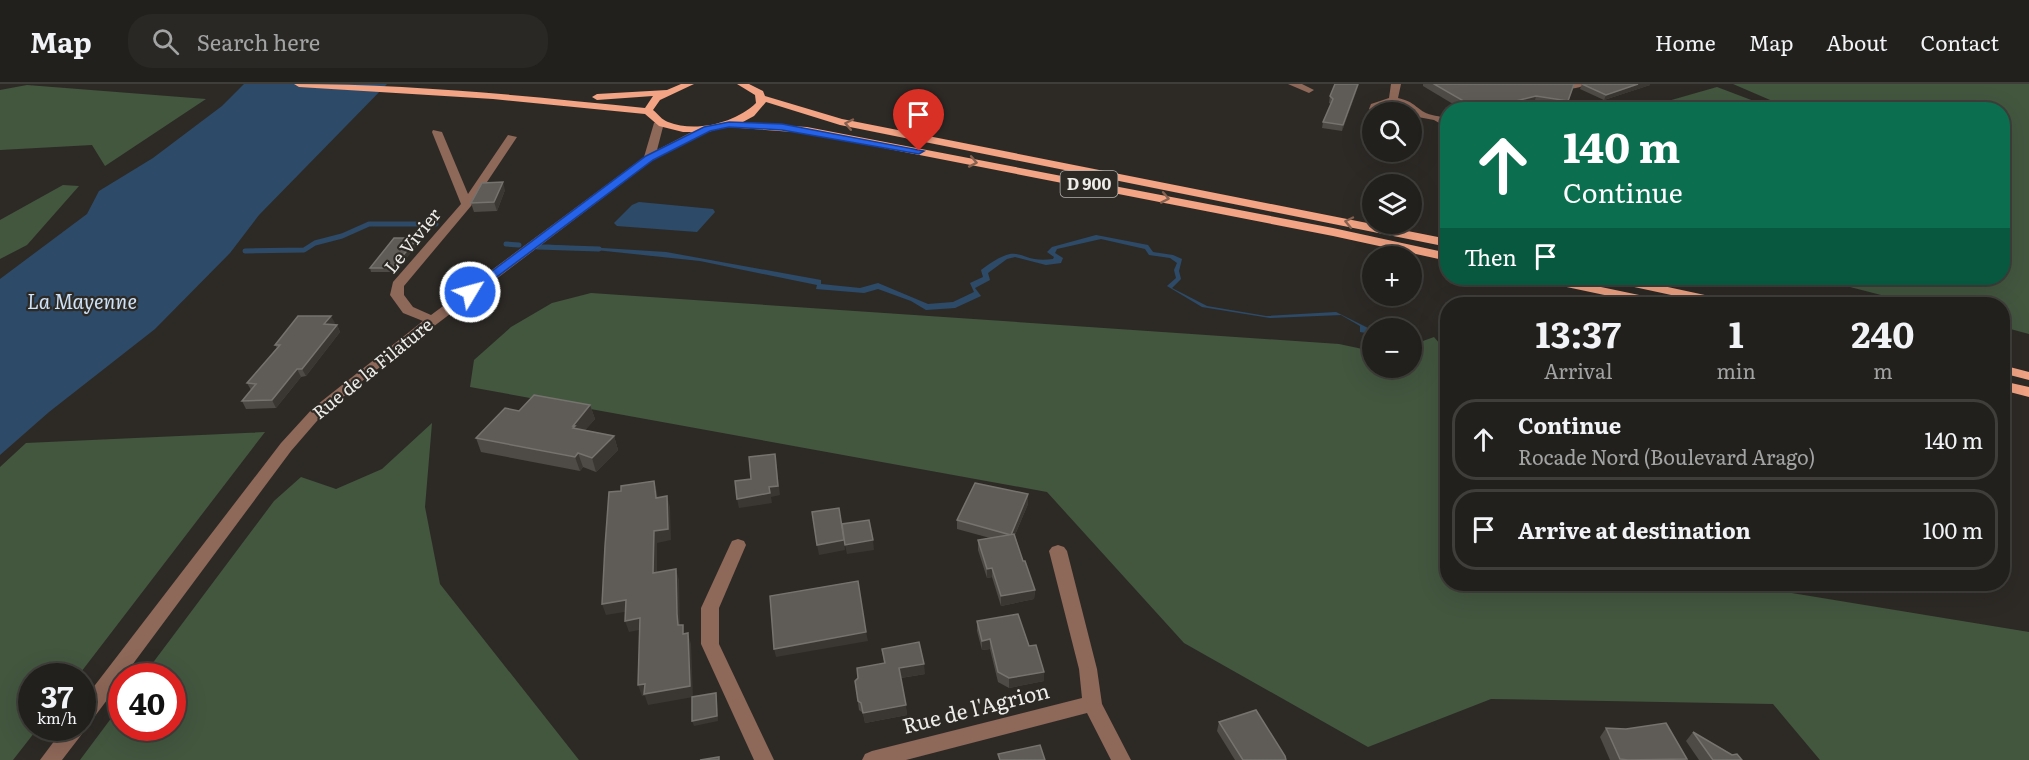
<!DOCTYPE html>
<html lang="en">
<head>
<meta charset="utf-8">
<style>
  :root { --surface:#22201c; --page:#2a2825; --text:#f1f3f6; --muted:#a2a3a3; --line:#3f3e3b }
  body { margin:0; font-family:Literata,serif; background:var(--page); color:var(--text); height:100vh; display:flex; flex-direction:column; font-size:22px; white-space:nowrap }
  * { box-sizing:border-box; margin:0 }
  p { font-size:20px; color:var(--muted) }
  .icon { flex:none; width:33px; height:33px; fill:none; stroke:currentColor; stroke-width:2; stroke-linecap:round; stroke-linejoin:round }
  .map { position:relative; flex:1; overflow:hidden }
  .details { position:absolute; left:1440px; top:213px; width:570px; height:294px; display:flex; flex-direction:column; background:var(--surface); border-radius:24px; box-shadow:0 6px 24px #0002,0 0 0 2px var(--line) }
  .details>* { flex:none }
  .guide { position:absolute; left:1440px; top:18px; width:570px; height:183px; border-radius:24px; box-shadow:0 6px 24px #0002,0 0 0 2px var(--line); background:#0b6e4f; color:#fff; overflow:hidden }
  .controls { position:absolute; left:1362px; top:18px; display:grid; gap:12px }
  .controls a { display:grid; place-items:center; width:60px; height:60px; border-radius:50%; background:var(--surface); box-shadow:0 6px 24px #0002,0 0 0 2px var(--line); font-size:30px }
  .speed { position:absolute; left:18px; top:579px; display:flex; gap:12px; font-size:30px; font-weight:700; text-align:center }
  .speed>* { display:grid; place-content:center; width:78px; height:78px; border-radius:50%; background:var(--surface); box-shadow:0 6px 24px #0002,0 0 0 2px var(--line); line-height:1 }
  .speed small { font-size:15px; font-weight:400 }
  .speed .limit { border:9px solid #d22; background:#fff; color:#111 }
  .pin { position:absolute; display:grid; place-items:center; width:51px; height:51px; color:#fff; margin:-62px -26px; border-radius:50% 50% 50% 0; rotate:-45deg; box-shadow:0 0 6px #0007 }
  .pin .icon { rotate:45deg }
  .me { position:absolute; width:66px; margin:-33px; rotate:53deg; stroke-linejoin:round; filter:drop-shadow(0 0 4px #0008) }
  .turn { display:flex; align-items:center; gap:21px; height:126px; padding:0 24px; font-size:27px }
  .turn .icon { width:78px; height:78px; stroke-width:2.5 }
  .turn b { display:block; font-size:42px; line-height:51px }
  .then { display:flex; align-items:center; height:57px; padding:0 24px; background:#0003; gap:12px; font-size:22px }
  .eta { display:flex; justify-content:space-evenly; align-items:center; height:102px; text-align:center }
  .eta b { font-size:36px; font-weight:700; line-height:42px }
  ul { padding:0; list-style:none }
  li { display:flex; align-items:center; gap:18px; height:81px; margin:0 12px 9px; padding:0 12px; border:3px solid var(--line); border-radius:24px }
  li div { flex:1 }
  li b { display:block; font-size:22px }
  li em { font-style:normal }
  header { display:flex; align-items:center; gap:36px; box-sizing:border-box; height:84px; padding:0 30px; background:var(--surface); border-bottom:2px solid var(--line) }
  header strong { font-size:28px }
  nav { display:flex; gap:33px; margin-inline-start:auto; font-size:21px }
  .search { width:420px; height:54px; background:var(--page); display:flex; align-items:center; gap:15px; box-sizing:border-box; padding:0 21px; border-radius:24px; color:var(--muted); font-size:22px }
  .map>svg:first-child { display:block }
</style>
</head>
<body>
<header>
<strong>Map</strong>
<div class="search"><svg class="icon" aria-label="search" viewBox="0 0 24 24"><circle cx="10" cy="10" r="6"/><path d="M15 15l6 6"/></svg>Search here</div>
<nav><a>Home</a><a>Map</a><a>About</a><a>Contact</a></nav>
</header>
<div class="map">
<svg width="2029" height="676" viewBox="0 0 2029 676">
  <rect width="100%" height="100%" fill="#2d2a26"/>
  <g fill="#43573f">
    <path d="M1733,0H2029V250L2003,243L2002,220H1916L1850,203L1828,194H1862L1854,201L1869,194H2002V26L1791,25Z"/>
    <path d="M27,1L206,15L105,82L92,61L0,66V6Z"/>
    <path d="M1717,3L1775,25H1640Z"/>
    <path d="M63,101L79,102L27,161L0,175V136Z"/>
    <path d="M591,209L1339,260L1372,267V284H1412V261L1434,253L1447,268L1448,500H1748L1762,504L2029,548V676H1820L1773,620L1491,615L1368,663L1184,559L1047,408L470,303L474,276L511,243L552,219Z"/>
    <path d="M432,339L425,423L440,500L579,676H80L121,621L122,644H172V592H143L274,417L301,393L336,405L382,385Z"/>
    <path d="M265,348L78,592H32V644H38L13,676H0V383L26,359Z"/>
  </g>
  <g fill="#2d4b68">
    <path d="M244,0H387L259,131L230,169L155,245L49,328L0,371V195L87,130L99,107L153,74L222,22Z"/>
    <path d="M639,118L713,125L715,128L697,148L617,142L614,139L632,121Z"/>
    <path d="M1096,151L1148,161L1153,168L1173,171L1182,175L1179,187L1181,195L1172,204L1207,222L1266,232L1336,228L1372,246V250L1360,248V242L1341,231L1270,234L1202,223L1167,202L1176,194L1174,186L1177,179L1170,174L1149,171L1145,165L1101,155L1057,165L1055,169L1063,174L1061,179L1046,181L1015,173L1007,175L988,189L990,196L975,204L981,212L955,224L926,226L911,217L878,205L864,209L816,205L817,201L700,177L539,160L666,168L821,196V200L860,204L878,199L928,220L953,218L974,208L970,199L983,193L981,186C1024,154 1014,180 1053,175L1054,173L1047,168L1052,163Z"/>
  </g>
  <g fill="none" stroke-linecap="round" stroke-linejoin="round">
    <g stroke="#2d4b68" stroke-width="5">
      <path d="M506,160L519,161"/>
      <path d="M538,163L599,165"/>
      <path d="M245,167L304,166L315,159L342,152L369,140H436"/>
    </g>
    <g fill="#8e6859" fill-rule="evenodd">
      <path d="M1288,0H1302L1314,6L1309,9Z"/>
      <path d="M1391,0H1401L1398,14C1414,18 1414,22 1424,28C1430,32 1440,31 1448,36V44L1434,36L1418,33L1412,37V27C1403,20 1388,15 1379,25L1382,28L1372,29L1369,25L1371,20L1389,14Z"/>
      <path d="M1535,0H1587C1576,7 1546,7 1535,0Z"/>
      <path d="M659,36L664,39L657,66L703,42L712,44L653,76L367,293L323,330L291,367L124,592H122V596L89,640L84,642L82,650L62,676H40L64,644H82V618L281,359L313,324L423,237L403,229L390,211L393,198L461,120L432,48L433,46L442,48L468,110L508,51L517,53L471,122L404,202V211L413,223L431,231L644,73L654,39Z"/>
      <path d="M738,455L744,457L746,461L719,524V560L774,676H754L701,560V524L730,461L732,457Z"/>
      <path d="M1058,461L1064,463L1067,467L1097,585L1102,620L1131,676H1111L1087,629L906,676H862L865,670L872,667L1082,614L1079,585L1049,467L1052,463Z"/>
    </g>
    <g fill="#f2a484" fill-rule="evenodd">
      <path d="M294,0C411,0 528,12 645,24L653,12L597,16L592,13L597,10L667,6L681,0H694L660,16L653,26C658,30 662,36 668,38C696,49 735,39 756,19L755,11L737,0H749L763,7L765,12L842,35L1448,155V163L840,41L766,18L754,32L741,39L807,43L1333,144L1448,169V177L1333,152L807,49L726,43L708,48H683L659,42L645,30L493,15L299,3Z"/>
      <path d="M1537,194H1558L1663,216L1670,220H1647L1543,198Z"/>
      <path d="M1605,194H1626L1728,216L1735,220H1713L1611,198Z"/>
      <path d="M2002,281L2029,288V296L2002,289Z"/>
      <path d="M2002,297L2029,303V313L2002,306Z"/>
    </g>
  </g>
  <g fill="#4e4b46">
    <path d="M1335,0H1359L1342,47L1322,44L1323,38L1331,20L1329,19L1330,12Z"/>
    <path d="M1423,0H1574L1566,25L1534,20L1510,26H1463L1423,2Z"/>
    <path d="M1582,0L1650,1L1604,16L1580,5Z"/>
    <path d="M505,106L497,127L474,128L471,119Z"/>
    <path d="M418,154L420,158L394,188H371L370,184Z"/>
    <path d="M335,239L334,240L337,241L340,248L306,292L301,293L276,324L246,325L242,317L251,306L247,299L277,264L275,261Z"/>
    <path d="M590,321L595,335L585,346L614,352L618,366L596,388L583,383L580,387L481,368L476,354L519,327Z"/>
    <path d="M1028,410V420L1015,451L1023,477L1035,506L1034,515L1001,522L992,493L987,494L978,466V456L990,454L957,445V436Z"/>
    <path d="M977,537L1029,562L1044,597L1009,604L998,598L990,565L982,566L977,547Z"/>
    <path d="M882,565L925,590L901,594L907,631L865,639L863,629L859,626L855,597L884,579Z"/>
    <path d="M1219,638L1286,676H1235L1217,647Z"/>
    <path d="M1606,644L1687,675L1686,676H1610L1600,653Z"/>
    <path d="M1693,648L1742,676H1699L1686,657Z"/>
  </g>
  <g fill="#3a3732">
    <path d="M1358,0H1359L1342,47L1343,41Z"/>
    <path d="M1638,0H1650V1L1604,16L1606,11Z"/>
    <path d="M1536,12L1534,20L1510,26H1479Z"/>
    <path d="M503,98L505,106L497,127L494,118Z"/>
    <path d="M418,154L420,158L394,188L392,184Z"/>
    <path d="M331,232L335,239L328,248L324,240Z"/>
    <path d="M337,241L340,248L306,292L302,285Z"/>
    <path d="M297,285L301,293L276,324L272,316Z"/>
    <path d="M590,321L595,335L579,353L573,342Z"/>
    <path d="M614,352L618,366L596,388L592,374Z"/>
    <path d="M578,369L583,383L580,387L575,373Z"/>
    <path d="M775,370L780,411L771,413L772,419L739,424L737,415L769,403Z"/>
    <path d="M654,397L657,408L659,425L656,414Z"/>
    <path d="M1028,410V420L1011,460V451Z"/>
    <path d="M667,412L670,423L671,456L657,459V500L653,489L654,447Z"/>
    <path d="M844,456L845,466L819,471L817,461Z"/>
    <path d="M873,456L874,466L847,470L845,461Z"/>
    <path d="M992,484V493L987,494V485Z"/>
    <path d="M676,485L679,496L680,541H678L677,530Z"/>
    <path d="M1035,506L1034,515L1001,522V512Z"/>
    <path d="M626,516L630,527L606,531L602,520Z"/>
    <path d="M640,534L644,545L629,548L625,537Z"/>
    <path d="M866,548L868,557L776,573L774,565Z"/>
    <path d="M688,549L691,560L693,613L648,621L645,612H642L638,601L645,600Z"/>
    <path d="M990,555V565L982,566V557Z"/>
    <path d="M924,580L925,590L900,594L899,584Z"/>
    <path d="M1044,588V597L1009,604V594Z"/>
    <path d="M716,609L717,614L718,637L694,642L692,637Z"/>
    <path d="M906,621L907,631L865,639L863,629Z"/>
  </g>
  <g fill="#5f5c58" stroke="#76736e" stroke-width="1.5">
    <path d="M1335,0H1358L1343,41L1323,38L1333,15L1330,12Z"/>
    <path d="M1434,0H1574L1568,17L1536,12L1479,26Z"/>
    <path d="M1582,0H1638L1606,11Z"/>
    <path d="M503,98L494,118L471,119L482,99Z"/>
    <path d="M394,154H418L392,184H370Z"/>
    <path d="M298,232H331L324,240L337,241L302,285H297L272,316L242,317L256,300L247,299L280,261H275Z"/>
    <path d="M534,311L590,321L573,342H575L573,344L614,352L592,374L578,369L575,373L476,354L505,324L519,327Z"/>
    <path d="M775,370L778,402L769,403L770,409L737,415L735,397L751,395L749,373Z"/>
    <path d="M654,397L656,414L667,412L668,445L654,447L653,489L676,485L677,530L678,541H683V550L688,549L690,602L644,610L645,600L638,601L640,534L625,537L626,516L602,520L605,462L609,408L621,407V402Z"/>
    <path d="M975,399L1028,410L1011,451L957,436Z"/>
    <path d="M839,424L844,456L817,461L812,428Z"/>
    <path d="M869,436L873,456L845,461L842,440Z"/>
    <path d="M1014,450L1023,477H1025L1035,506L1001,512L992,484L987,485L978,456Z"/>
    <path d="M858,497L866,548L774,565L770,512Z"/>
    <path d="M1018,530L1029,562L1036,561L1044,588L1009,594L998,588L990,555L982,557L977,537Z"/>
    <path d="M919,558L924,580L899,584L906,621L863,629L861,619L858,617L855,597L858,594L857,584L885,579L882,565Z"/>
    <path d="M716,609L717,632L692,637V613Z"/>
    <path d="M1256,626L1285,672L1286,676H1243L1219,638Z"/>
    <path d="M1666,639L1687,675L1628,676L1620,675L1606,644L1626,645Z"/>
    <path d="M1693,648L1732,671L1737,670L1742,676H1713Z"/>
    <path d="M1040,661L1045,676H1000L998,670Z"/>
    <path d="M719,673V676H700Z"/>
  </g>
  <defs><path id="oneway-chevron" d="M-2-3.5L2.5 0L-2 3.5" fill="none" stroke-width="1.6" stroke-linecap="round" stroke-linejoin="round" transform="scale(1.5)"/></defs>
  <g stroke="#866150">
    <use href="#oneway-chevron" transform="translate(849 40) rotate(-168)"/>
    <use href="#oneway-chevron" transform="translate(973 78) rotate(11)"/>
    <use href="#oneway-chevron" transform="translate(1165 114) rotate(11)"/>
    <use href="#oneway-chevron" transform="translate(1349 138) rotate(-168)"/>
  </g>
  <path fill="#2563eb" stroke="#184099" stroke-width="1.5" d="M729,38L782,40L924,67L919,70L782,46L729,43L710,47L653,76L474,210L464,208L646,72L704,43Z"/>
  <g text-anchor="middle" stroke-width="4.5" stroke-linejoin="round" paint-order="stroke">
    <rect fill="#2d2a26" stroke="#b4b2ae" stroke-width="1.5" x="1060.5" y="87" width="57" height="26" rx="4.5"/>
    <g font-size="16" font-weight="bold" fill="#eeece9">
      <text x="1089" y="106">D 900</text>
    </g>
    <g font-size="18" fill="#eeece9" stroke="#2d2a26">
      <text transform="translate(413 157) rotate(-51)" y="6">Le Vivier</text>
      <text transform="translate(373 285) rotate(-39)" y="6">Rue de la Filature</text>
    </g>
    <g font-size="20" font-style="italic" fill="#cde1f7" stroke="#2d2a26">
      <text x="82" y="225">La Mayenne</text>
    </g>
    <g font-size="21" fill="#eeece9" stroke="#2d2a26">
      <text transform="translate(976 625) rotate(-14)" y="7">Rue de l'Agrion</text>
    </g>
  </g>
</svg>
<div class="controls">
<a><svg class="icon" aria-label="search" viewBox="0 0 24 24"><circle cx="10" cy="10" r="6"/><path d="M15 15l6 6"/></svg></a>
<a><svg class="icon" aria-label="layers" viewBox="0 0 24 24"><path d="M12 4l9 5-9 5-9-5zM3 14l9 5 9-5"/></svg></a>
<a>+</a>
<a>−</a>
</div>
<div class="speed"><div>37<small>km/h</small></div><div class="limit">40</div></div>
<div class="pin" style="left:919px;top:67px;background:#d93025"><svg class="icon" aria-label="arrive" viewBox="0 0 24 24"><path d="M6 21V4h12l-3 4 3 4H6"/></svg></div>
<svg class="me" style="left:470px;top:208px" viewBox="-20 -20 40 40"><circle r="17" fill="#2563eb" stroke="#fff" stroke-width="3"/><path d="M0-11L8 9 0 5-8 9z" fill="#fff"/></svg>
<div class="guide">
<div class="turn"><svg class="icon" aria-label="ahead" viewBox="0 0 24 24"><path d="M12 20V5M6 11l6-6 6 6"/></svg><div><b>140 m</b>Continue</div></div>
<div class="then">Then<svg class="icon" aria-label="arrive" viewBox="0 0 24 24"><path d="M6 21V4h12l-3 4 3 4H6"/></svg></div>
</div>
<section class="details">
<div class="eta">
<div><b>13:37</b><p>Arrival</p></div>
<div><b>1</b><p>min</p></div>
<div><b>240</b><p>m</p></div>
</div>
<ul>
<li><svg class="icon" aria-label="ahead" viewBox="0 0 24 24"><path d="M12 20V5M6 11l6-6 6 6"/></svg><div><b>Continue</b><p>Rocade Nord (Boulevard Arago)</p></div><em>140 m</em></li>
<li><svg class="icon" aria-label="arrive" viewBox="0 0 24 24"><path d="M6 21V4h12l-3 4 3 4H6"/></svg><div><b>Arrive at destination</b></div><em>100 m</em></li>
</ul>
</section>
</div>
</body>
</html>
